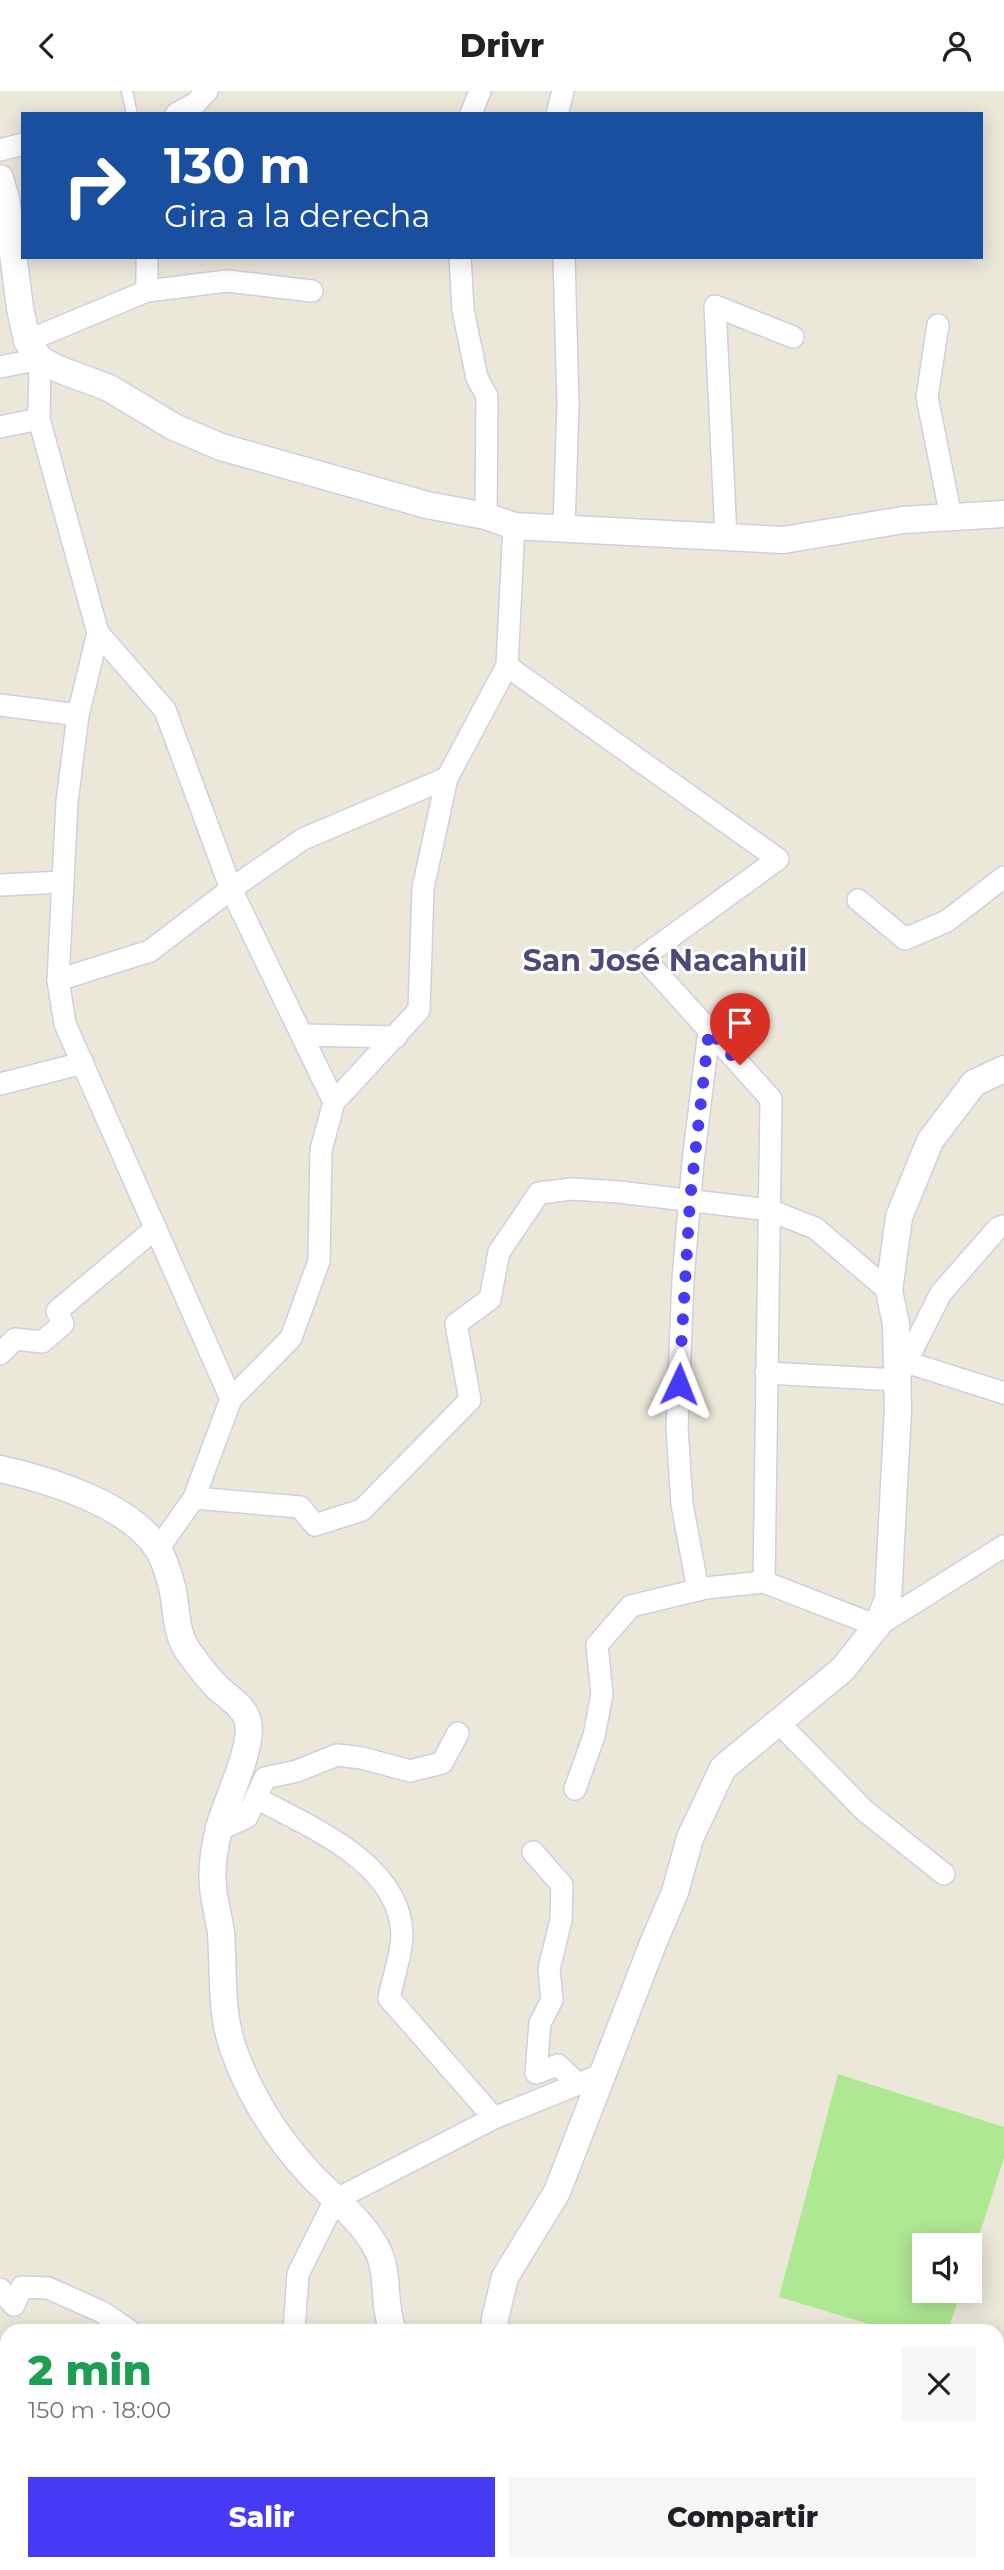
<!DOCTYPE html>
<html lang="es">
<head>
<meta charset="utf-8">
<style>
  :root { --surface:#fff; --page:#f6f6f6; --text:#202124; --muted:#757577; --accent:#473af7 }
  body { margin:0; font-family:Montserrat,sans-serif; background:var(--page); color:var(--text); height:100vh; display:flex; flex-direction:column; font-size:26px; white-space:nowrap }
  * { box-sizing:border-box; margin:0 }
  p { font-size:23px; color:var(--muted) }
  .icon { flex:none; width:38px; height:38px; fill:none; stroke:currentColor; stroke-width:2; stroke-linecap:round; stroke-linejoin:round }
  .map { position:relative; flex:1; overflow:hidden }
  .details { position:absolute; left:0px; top:2233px; width:1004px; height:247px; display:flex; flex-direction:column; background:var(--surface); border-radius:21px 21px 0 0; box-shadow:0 4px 18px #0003 }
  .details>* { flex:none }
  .hud { position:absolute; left:21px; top:21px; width:962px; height:147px; border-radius:0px; box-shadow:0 4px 18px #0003; background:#1a4fa0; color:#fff; overflow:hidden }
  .tools { position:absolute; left:912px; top:2142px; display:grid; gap:14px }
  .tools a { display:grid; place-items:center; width:70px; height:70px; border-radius:0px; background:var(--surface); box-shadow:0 4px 18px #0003; font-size:35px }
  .pin { position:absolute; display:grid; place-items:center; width:60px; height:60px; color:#fff; margin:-72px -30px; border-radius:50% 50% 50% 0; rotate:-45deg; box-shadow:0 0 7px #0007 }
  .pin .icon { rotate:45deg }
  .me { position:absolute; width:77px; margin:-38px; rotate:2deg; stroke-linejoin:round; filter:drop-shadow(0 0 5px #0008) }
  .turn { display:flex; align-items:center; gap:24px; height:147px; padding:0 28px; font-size:32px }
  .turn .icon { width:91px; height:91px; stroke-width:2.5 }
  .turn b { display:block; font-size:49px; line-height:60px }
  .round { display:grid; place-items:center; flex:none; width:74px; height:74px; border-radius:0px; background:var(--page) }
  .headline { display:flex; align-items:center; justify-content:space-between; height:119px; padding:0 28px }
  h1 { font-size:42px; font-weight:800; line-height:52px; color:#1e9e55 }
  .cta { display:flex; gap:14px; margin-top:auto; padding:14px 28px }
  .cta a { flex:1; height:80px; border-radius:0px; background:var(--accent); color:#fff; font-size:28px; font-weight:800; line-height:80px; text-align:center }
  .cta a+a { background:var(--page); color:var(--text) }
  header { display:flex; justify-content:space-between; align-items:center; height:91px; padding:0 28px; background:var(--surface); font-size:32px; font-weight:800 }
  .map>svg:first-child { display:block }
</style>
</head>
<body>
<header><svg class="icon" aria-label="back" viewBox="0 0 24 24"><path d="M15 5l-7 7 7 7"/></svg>Drivr<svg class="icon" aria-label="person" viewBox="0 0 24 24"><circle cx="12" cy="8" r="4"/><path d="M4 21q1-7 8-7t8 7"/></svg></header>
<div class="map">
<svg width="1004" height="2479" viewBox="0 0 1004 2479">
  <rect width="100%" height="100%" fill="#ebe8da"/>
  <path fill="#aee892" d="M838,1983L1004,2036V2067L970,2173V2154H924V2200H961L948,2240H892L779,2206Z"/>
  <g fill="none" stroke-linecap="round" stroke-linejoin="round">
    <g stroke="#d0cfe1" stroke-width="13">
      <path id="service" d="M127,0L132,23"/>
    </g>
    <g stroke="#d0cfe1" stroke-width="24">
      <g id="minor">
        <path d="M176,23L196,12L207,0"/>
        <path d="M471,23L480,0"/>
        <path d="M557,23L563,0"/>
        <path d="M0,59L23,53"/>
        <path d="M147,166V200"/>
        <path d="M460,166L463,219L477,287L487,305L486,425"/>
        <path d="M564,166L568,314L564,437"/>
        <path d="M938,234L927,306L951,426"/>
        <path d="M27,250L147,200L227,190L312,200"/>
        <path d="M0,276L40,268L39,328L98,542L78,624L67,711L58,889L65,933L231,1308L194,1407L158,1458"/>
        <path d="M0,336L39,328"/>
        <path d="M726,446L715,215L793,246"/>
        <path d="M98,542L165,619L231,798L334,1011"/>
        <path d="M507,575L778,768L643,866L771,1008L764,1491L877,1535L1004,1455"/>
        <path d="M0,614L78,624"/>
        <path d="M0,794L63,791"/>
        <path d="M858,809L905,848L947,830L1004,786"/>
        <path d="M58,889L150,860L231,798L303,748L447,687"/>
        <path d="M303,944L396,946"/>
        <path d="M0,993L83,972"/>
        <path d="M0,1263L15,1248L42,1251L63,1233L57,1220L156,1137"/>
        <path d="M906,1271L1004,1302"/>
        <path d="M766,1282L897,1289L941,1202L998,1137L1004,1135"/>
        <path d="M231,1308L291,1247L319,1170L321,1059L334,1011L419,919L423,797L447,687L507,575L514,435"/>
        <path d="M194,1407L300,1416L315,1434L362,1419L470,1309L456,1233L490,1208L499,1161L539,1102L572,1098L619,1101L769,1119L815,1137L889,1200"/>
        <path d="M698,1499L682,1413L677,1337L683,1188L693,1071L709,939"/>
        <path d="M778,1631L865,1720L944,1783"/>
        <path d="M575,1698L594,1645L602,1603L597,1554L631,1515L706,1497L764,1491"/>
        <path d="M256,1707C310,1736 400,1772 402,1843C402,1863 393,1887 389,1907L494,2027"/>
        <path d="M219,1739L247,1726L265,1687L297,1680L337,1664L362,1667L410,1680L442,1672L458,1642"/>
        <path d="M533,1761L562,1794L561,1829L549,1878L552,1909L540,1932L536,1982L558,1974L578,1993"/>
        <path d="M0,2198L14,2214L22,2196L48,2197L102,2221L130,2240"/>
        <path d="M294,2240L298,2183L335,2109L494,2027L603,1983"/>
        <path d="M0,2471L7,2470"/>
      </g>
    </g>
    <g stroke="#d0cfe1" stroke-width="29">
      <g id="tertiary">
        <path d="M0,87L6,108L20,217L27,250L40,268L58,278L109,297L174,336L221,356L427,414L486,425L514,435L783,449L903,429L1004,423"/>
        <path d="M0,1378C49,1389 129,1413 158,1458C164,1467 168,1482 171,1492C178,1516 173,1540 190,1563C198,1574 207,1586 217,1596C227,1606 245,1615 248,1631C254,1655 226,1711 219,1737C215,1754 211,1778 213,1795C214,1811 219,1826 221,1842C224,1881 220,1920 233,1957C249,2003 277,2047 310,2083C332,2106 362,2129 377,2158C390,2182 382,2212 393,2240"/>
        <path d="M494,2240L495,2228L505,2186L557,2101L654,1850L675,1801L690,1747L723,1677L843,1578L877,1535L888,1508L898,1318L896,1233L889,1200L899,1126L930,1050L974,992L1004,978"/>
        <path d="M354,2479L357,2473"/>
        <path d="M385,2479L389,2473"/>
      </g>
    </g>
    <use href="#service" stroke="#fff" stroke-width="10"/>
    <use href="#minor" stroke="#fff" stroke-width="21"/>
    <use href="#tertiary" stroke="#fff" stroke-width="26"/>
  </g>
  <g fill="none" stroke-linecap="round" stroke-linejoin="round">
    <path stroke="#473af7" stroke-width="12" stroke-dasharray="0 21.6" d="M679,1293L690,1109L709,939L740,974"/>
  </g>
  <g text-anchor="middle" stroke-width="6" stroke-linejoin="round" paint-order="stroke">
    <g font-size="30" font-weight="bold" fill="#4d4978" stroke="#fff">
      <text x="665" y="880">San José Nacahuil</text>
    </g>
  </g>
</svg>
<div class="tools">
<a><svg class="icon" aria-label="sound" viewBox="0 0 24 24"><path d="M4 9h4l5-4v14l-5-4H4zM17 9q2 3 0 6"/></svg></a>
</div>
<div class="pin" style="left:740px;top:974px;background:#d93025"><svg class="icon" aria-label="arrive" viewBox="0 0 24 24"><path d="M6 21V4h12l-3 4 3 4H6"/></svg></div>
<svg class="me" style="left:679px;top:1293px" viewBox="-20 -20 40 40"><path d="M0-17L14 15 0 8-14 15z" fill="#473af7" stroke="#fff" stroke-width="4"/></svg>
<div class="hud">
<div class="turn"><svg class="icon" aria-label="right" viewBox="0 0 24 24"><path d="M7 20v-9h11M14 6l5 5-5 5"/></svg><div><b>130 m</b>Gira a la derecha</div></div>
</div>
<section class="details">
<div class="headline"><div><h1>2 min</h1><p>150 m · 18:00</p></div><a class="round"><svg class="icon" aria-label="close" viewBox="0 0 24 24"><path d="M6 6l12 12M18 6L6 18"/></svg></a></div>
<div class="cta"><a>Salir</a><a>Compartir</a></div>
</section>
</div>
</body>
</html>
